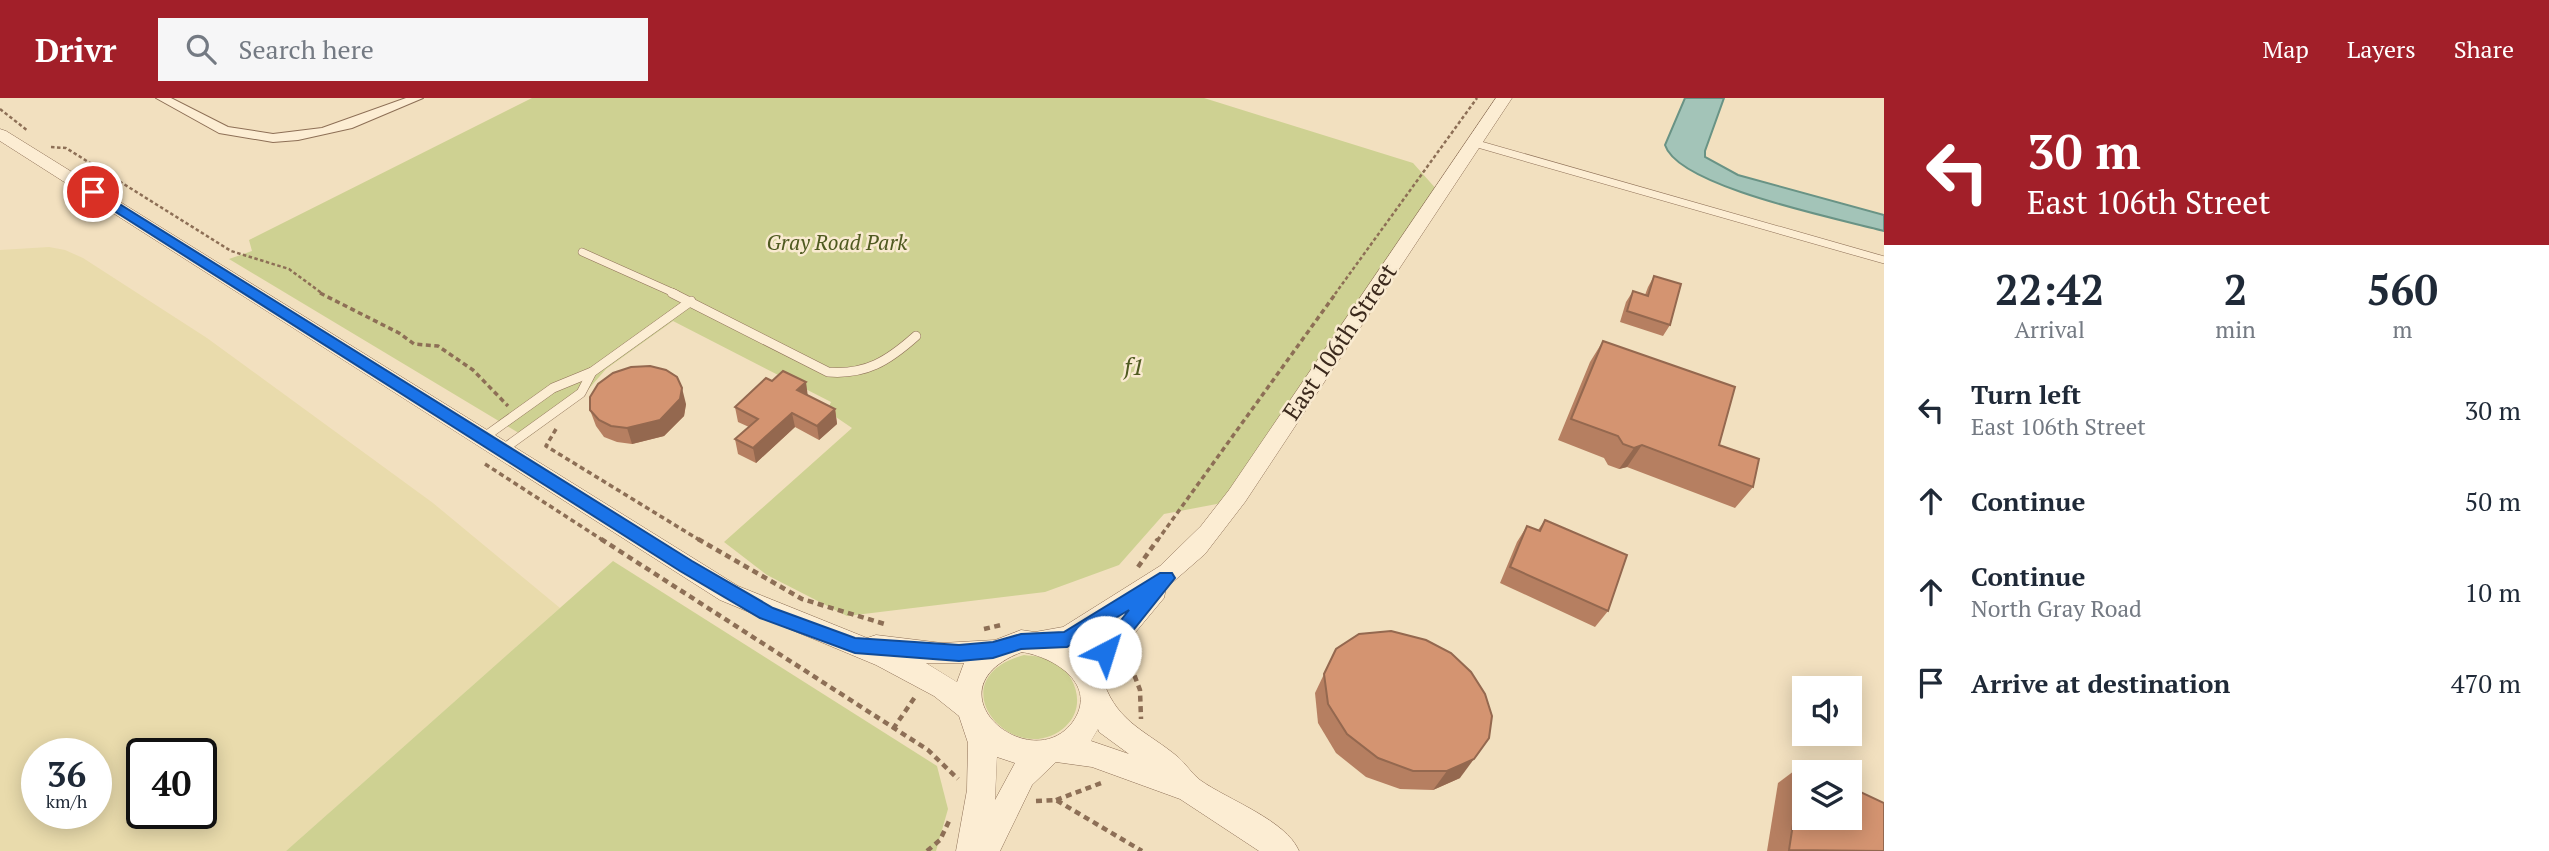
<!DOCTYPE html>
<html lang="en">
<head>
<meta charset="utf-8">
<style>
  :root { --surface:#fff; --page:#f6f6f7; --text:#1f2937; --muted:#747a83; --accent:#a21f29 }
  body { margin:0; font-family:"PT Serif",serif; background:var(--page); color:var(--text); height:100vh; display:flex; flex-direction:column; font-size:26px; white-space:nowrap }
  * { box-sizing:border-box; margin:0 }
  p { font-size:23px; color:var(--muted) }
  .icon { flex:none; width:38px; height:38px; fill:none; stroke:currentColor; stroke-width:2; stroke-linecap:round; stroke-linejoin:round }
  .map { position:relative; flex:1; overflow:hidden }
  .sheet { display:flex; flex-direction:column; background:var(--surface); width:665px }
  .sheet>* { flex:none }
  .top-card { background:#a21f29; color:#fff; overflow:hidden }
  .controls { position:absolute; left:1792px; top:578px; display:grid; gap:14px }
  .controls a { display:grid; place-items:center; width:70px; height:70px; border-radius:0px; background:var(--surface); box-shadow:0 4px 18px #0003; font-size:35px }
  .speed { position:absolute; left:21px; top:640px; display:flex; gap:14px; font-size:35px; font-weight:700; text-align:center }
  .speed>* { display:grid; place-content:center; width:91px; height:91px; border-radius:50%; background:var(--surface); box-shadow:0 4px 18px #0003; line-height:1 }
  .speed small { font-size:18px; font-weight:400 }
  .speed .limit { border:4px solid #111; border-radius:10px; background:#fff; color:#111 }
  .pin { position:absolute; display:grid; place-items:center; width:60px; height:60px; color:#fff; margin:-30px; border:4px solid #fff; border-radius:50%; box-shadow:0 2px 7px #0007 }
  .me { position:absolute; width:77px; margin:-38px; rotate:40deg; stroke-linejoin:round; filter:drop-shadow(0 0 5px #0008) }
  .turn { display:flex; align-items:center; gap:24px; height:147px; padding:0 28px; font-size:32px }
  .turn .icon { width:91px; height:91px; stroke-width:2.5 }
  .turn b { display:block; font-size:49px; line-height:60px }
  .eta { display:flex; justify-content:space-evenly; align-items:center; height:119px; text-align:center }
  .eta b { font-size:42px; font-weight:700; line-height:49px }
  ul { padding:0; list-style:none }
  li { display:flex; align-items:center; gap:21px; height:91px; padding:0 28px }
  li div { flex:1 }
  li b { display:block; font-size:26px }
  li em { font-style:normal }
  header { display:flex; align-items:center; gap:42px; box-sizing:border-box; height:98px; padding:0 35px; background:var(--accent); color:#fff }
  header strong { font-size:33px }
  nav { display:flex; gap:38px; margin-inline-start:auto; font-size:24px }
  .search { width:490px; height:63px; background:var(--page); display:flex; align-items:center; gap:18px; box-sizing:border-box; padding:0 24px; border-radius:0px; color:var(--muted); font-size:26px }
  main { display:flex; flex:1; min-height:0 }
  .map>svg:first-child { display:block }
</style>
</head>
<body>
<header>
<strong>Drivr</strong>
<div class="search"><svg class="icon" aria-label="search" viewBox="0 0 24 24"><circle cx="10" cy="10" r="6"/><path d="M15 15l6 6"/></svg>Search here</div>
<nav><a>Map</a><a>Layers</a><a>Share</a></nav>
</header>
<main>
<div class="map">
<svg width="1884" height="753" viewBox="0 0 1884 753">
  <rect width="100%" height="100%" fill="#f2e0bf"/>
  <path fill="#e9dbac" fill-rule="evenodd" d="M49,149L65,152L83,160L207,240L433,405L560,510L286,753H0V152ZM37,656H96V716H37ZM142,656H201V716H142Z"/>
  <g fill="#ced192">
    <path d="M532,0H1204L1413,65L1438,93L1222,405L1164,416L1119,467L1045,494L847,518L767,477L724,444L852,330L827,313L831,304L673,223L606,271L579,302L527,340L229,161L252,153L249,142Z"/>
    <path d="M613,463L937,668L948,711L936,753H286Z"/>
    <path d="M1024,557C1034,558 1046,559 1055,564C1077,578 1086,609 1066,628C1016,675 933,582 1024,557Z"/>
  </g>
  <path fill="#a3c4b8" stroke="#699385" stroke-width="2" d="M1685,0H1724L1705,53V59L1738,77L1884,117V133C1840,121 1678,89 1665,47Z"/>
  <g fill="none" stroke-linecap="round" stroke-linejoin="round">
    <g stroke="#8d6f56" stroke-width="8">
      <g id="service-far1">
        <path d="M1474,45L1884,162"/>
        <path d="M582,154L676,196"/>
      </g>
    </g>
    <g stroke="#8d6f56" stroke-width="10">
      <g id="service">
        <path d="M672,195L828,274C866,277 888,263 916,238"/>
        <path d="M483,340L553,290L592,274L691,203"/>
        <path d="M502,352L581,295L592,274"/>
      </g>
    </g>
    <g stroke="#8d6f56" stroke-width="2">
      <path id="minor" d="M156,0H171L228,29L273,36L322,30L406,0H423L352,30L298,42L273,44L219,35Z"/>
    </g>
    <g stroke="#8d6f56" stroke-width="1">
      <path id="tertiary" d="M1496,0H1512L1245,404L1205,456L1166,490L1164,500L1119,554L1104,585C1118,625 1148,634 1178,659C1186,666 1192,676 1200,682C1228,702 1286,722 1299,753H1259L1180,701L1092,669L1056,664L1032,687L1000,753H956L967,692L968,645L959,618L934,598L876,567L720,502L0,43V31L6,33L738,488L867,540L876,537L942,545L995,542L1021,532L1035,534L1063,529L1160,468L1201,428L1229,392ZM1110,528L1089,560L1073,548ZM1022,554C1054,559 1100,587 1072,625C1029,680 924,591 1022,554ZM926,565H964L957,584ZM1098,631L1099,634L1129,656L1091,643ZM997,659L1015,665L995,702Z"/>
    </g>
    <g stroke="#8d6f56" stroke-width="2.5" stroke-dasharray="3.5 2.5" stroke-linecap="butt">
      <path d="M0,11L28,33"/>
      <path d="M51,49L66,50L231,153L289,171L323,196"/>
      <path d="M1335,196L1477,0"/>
    </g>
    <g stroke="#8d6f56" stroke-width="3.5" stroke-dasharray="5 3.5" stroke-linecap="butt">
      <path d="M320,195L399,235L414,246L438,248L473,272L508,308"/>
      <path d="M556,331L546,348L701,443"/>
      <path d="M485,366L604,443"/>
      <path d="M1157,443L1336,195"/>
    </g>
    <g stroke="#8d6f56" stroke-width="4.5" stroke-dasharray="6 4.5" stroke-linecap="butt">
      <path d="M601,441L928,652L958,681"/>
      <path d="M698,441L802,501L888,527"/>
      <path d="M1138,469L1158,441"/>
      <path d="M984,531L1001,527"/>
      <path d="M1127,558L1140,592L1141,621"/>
      <path d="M893,631L915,599"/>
      <path d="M1056,702L1104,684"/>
      <path d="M1036,703L1056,702L1142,753"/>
      <path d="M927,753L940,742L950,721"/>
    </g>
    <use href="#service-far1" stroke="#fcedd3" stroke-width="7"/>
    <use href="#service" stroke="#fcedd3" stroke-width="9"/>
    <use href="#minor" fill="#fcedd3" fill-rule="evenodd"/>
    <use href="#tertiary" fill="#fcedd3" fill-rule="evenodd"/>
  </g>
  <g fill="#b67f61">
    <path d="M1654,178L1670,227L1663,238L1620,224L1626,204L1633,193L1645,197L1648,189Z"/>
    <path d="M1603,243L1719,347L1753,389L1735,410L1627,369L1619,371L1608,367L1604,360L1558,342L1590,264Z"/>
    <path d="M808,298L835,311L837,326L819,342L795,329L756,365L738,356L735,341L749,329L738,324L735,309Z"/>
    <path d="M686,306L684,318L664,338L632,346L617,344L604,339L596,328L590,312Z"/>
    <path d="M1545,422L1608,513L1595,529L1500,485L1517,444L1527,428L1538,432Z"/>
    <path d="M1336,551L1460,680L1433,692L1400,691L1366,679L1336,655L1318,625L1315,595Z"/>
    <path d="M1802,667L1884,753H1767L1778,685Z"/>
  </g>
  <g fill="#94684f">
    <path d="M806,284L808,299L797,292Z"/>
    <path d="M682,290L686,306L684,318L664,338L632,346L627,330Z"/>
    <path d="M835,311L837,326L819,342L817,328Z"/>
    <path d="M792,315L795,329L756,365L753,350Z"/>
    <path d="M1642,347L1627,369L1619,371L1634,350Z"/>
    <path d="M1474,661L1460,680L1433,692L1447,673Z"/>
  </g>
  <g fill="#d49471" stroke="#94684f" stroke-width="2">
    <path d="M1654,178L1681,186L1670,227L1627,213L1633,193L1648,198Z"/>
    <path d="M1603,243L1735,289L1719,347L1759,361L1753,389L1642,347L1634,350L1623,346L1618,338L1571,321Z"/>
    <path d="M650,268L666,272L677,279L682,290L680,301L660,322L627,330L611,328L599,322L590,312V299L598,286L613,275L631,269Z"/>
    <path d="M783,273L806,284L797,292L835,311L817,328L792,315L753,350L735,341L758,321L735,309L766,280L772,283Z"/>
    <path d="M1545,422L1627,457L1608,513L1510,469L1527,428L1540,433Z"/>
    <path d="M1391,533L1426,542L1451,555L1471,574L1485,596L1492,618L1489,640L1474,661L1447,673H1413L1378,660L1347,636L1328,606L1324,576L1336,551L1359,536Z"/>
    <path d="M1802,667L1817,674H1804V719H1850V689L1884,705V753L1789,752Z"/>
  </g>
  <path fill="#1a73e8" stroke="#114b97" stroke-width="2" d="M89,92H97L692,463L773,510L855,540L959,547L993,544L1021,536L1064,534L1160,475H1172L1175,480L1111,560H1098L1096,554L1129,512L1067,549L1021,551L993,560L959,563L855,555L760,520L680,473L89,97Z"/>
  <g text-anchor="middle" stroke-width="5" stroke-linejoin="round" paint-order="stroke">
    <g font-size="21" font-style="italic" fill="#4f5a20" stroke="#f9ead0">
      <text x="837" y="152">Gray Road Park</text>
    </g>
    <g font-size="24" fill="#3b291c" stroke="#f9ead0">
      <text transform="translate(1340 244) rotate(-56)" y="8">East 106th Street</text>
    </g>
    <g font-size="24" font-style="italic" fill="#4f5a20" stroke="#f9ead0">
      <text x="1134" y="277">f1</text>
    </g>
  </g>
</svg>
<div class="controls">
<a><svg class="icon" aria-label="sound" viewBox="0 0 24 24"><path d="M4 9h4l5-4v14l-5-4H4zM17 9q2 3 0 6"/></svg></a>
<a><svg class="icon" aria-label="layers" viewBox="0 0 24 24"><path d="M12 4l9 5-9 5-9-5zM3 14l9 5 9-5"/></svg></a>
</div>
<div class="speed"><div>36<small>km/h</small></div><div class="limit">40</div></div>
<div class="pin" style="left:93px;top:94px;background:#d93025"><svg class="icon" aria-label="arrive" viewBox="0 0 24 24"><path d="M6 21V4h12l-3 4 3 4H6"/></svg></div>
<svg class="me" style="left:1105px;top:554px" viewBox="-20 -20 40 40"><circle r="19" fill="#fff"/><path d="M0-13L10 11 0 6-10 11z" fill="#1a73e8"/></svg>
</div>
<section class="sheet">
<div class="top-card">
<div class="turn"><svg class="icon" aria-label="left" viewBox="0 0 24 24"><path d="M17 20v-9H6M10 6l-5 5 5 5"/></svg><div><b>30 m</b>East 106th Street</div></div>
</div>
<div class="eta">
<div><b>22:42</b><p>Arrival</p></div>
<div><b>2</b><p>min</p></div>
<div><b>560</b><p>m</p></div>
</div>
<ul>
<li><svg class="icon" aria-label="left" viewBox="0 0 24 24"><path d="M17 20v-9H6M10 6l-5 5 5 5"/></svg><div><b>Turn left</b><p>East 106th Street</p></div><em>30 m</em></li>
<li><svg class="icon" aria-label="ahead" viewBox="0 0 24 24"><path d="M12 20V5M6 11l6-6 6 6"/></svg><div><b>Continue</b></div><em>50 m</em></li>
<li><svg class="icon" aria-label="ahead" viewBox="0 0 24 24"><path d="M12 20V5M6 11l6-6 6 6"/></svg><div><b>Continue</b><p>North Gray Road</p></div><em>10 m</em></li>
<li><svg class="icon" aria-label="arrive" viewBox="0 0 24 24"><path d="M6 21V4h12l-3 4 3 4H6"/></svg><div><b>Arrive at destination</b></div><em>470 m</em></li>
</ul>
</section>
</main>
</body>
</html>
